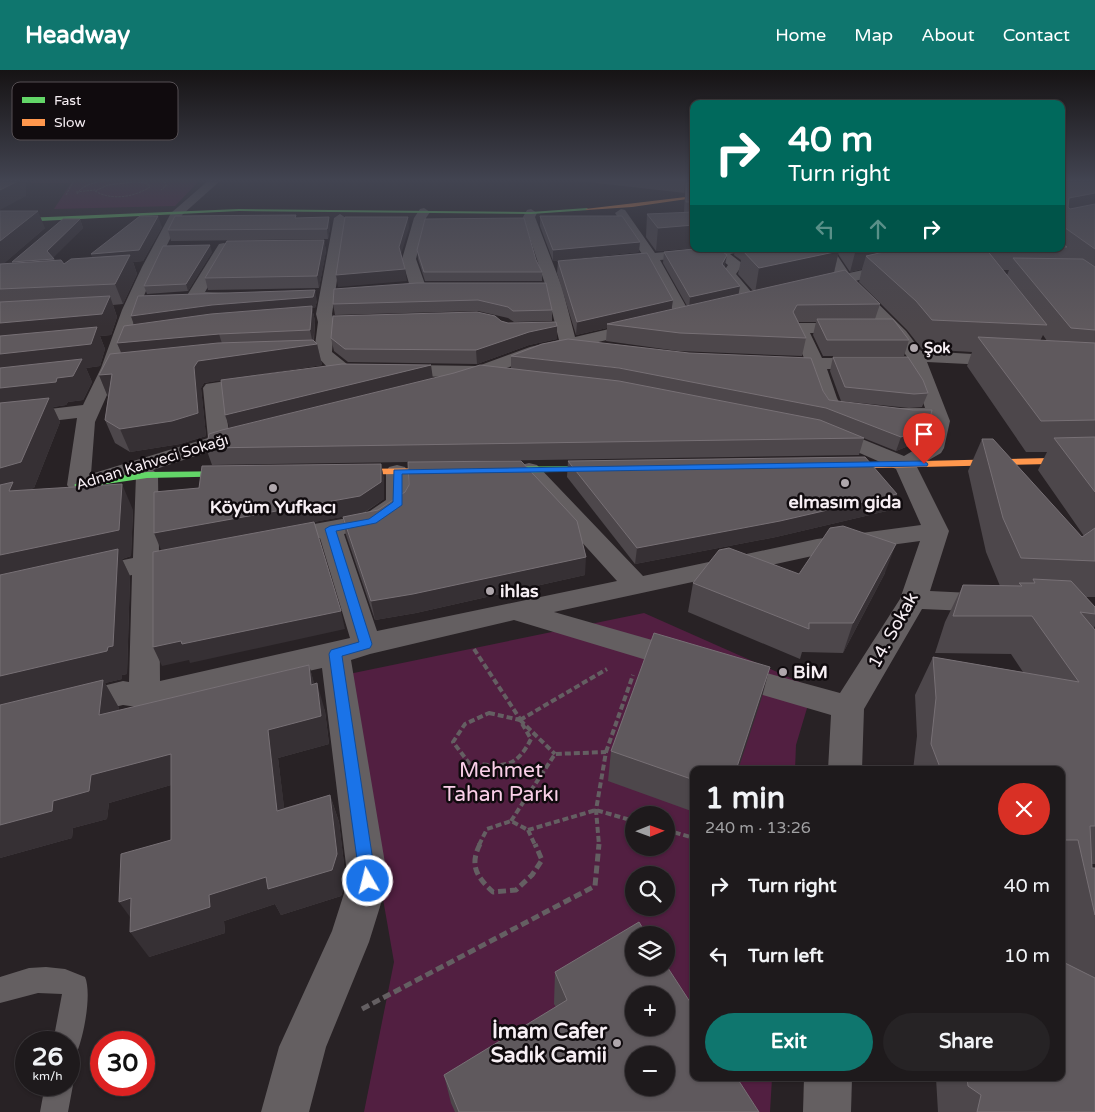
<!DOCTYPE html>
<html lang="en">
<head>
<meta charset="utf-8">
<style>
  :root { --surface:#1e1a1c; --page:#262325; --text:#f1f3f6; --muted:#a1a1a3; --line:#3c383b; --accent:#0f766e }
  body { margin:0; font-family:"Varela Round",sans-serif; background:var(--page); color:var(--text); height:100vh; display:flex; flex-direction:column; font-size:19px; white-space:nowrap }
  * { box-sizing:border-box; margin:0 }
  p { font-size:16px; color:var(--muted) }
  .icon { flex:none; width:28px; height:28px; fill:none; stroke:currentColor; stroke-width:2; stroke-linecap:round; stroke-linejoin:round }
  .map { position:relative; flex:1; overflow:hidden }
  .details { position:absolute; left:690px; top:696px; width:375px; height:315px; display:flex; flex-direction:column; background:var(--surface); border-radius:10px; box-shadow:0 1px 4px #0004,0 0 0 1px var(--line) }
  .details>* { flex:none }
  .top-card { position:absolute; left:690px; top:30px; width:375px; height:152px; border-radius:10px; box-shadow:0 1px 4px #0004,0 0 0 1px var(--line); background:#00695c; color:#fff; overflow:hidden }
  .needle { width:32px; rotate:89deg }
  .fabs { position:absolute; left:625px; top:736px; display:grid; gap:10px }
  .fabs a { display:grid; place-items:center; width:50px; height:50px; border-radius:50%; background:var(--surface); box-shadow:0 1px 4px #0004,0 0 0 1px var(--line); font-size:25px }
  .speed { position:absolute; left:15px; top:961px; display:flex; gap:10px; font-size:25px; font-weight:700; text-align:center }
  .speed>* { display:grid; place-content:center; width:65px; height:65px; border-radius:50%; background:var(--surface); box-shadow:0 1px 4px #0004,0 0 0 1px var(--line); line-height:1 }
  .speed small { font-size:12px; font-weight:400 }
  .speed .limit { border:8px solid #d22; background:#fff; color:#111 }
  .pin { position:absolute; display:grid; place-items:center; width:42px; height:42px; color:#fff; margin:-51px -21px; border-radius:50% 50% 50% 0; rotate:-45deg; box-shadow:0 0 5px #0007 }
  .pin .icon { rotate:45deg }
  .me { position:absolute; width:55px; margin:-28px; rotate:352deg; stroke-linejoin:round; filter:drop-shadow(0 0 4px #0008) }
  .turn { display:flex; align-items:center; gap:18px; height:105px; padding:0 15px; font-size:22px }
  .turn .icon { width:65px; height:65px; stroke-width:2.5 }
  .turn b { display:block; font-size:35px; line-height:42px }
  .lanes { display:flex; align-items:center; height:48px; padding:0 15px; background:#0003; justify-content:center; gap:25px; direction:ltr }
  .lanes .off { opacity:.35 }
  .round { display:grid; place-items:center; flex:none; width:52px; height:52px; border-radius:26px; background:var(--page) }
  .overview { display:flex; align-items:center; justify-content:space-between; height:85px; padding:0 15px }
  h1 { font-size:30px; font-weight:800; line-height:38px }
  .primary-button { display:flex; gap:10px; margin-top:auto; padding:10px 15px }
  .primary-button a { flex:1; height:58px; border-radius:30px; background:var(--accent); color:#fff; font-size:20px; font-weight:800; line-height:58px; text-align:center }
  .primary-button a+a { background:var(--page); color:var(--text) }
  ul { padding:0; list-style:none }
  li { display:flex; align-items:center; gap:15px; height:70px; padding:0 15px }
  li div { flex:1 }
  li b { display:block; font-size:19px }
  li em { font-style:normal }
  header { display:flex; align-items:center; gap:30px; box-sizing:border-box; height:70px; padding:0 25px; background:var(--accent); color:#fff }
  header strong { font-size:24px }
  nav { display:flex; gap:28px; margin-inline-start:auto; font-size:18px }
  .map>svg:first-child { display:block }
</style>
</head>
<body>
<header>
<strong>Headway</strong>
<nav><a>Home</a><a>Map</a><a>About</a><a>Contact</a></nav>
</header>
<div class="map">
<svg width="1095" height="1042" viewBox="0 0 1095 1042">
  <rect width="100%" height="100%" fill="#282225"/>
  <g fill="#521f41" fill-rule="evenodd">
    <path d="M34,110H200L175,136L54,139L71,113H30Z"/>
    <path d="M644,543L813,618L796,675L795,700H694V1008H772L770,1042H364L394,892L344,605ZM634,745H666V778H634ZM634,805H666V838H634ZM634,865H666V898H634ZM634,925H666V958H634ZM634,985H666V1018H634Z"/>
  </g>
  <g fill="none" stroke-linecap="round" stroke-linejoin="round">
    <g stroke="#645f62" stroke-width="1" stroke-dasharray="2.5 1" stroke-linecap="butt">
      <path d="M161,110L166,113V116L161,120"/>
      <path d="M134,112L147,113L150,117C134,127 112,131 95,121L108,115Z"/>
      <path d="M76,122L95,120"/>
      <path d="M77,124C82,114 98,112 109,110"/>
      <path d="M66,125L74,110"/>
    </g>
    <g stroke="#645f62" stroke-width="4" stroke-dasharray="6 3" stroke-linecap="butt">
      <path d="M474,579L520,649"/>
      <path d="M489,643L520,650L531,669C515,701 501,696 469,693L453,672L465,654Z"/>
      <path d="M520,650L555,684"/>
      <path d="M520,650L607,599"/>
      <path d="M606,682L633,605"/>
      <path d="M511,751L555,684L606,682L596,740L599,775"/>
      <path d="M528,760L535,775"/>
      <path d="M528,760L596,740L634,751"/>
      <path d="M666,760L694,768"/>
      <path d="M479,775L487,759L511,751L528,760"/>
    </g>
    <g stroke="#645f62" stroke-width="5" stroke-dasharray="8 4" stroke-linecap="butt">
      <path d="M480,774C469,796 477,807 493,822L516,820L532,805L542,790L535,774"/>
      <path d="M362,939L595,816L599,774"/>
    </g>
    <g fill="#645f61" fill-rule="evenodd">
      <path d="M46,897L65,899L85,907C92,923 84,965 77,982L69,985V972H53L62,924L38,923L0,933V907L29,898Z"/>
      <path d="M69,1005L73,1015L68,1042H40L45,1015H69Z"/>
    </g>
    <g fill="#645f61" fill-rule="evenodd">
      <path d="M209,110H221L182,145L156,197L138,240L119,298L95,352L91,404L208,368L203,318L206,314L259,306L266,308L268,312L266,316L223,322L229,362L243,358L250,360L254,364L250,368L153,400L158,405L159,483L189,477L198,479L202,485L198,491L159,499L160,611L350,568L320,468L281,476L272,473L268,468L272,463L281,460L364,445L386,430V402L389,397L397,395L405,397L408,402L410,433L406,438L381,456L344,464L377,561L617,511L521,405L518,400L521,395L529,393L537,395L643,506L817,469L921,455L896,399L821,366L818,362L821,358L828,356L835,358L904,386L923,375L930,350C909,351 836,353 824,338C815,327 813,311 808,299L769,297L766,293L769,289L804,288L791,258L793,254L799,253H851L857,254L859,258L857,262L851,263H810L822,288H908L894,269L841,214L817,219L812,218L810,215L812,212L836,206L819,179H833L849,203L896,193L901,194L903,197L901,200L855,211L906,261L921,281L1007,286L1013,287L1016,291L1013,295L1007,296L927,292L950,351L944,378L941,383L917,397L949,461L930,521L992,524L1002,526L1006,533L1002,540L992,542L922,539L864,639L862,700H828L831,645L719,612L715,604L719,596L730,593L840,623L900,529L920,471L817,485L554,542L694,582L698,590L694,598L683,601L514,550L370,584L351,590L388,811L369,872L326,977L309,1042H261L279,977L332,861L348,811L322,598L144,638L123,635L77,646L66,643L61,634L66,625L123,611L129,612L132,505L89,514L80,511L76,505L80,499L133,488L136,405L84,421L71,420L67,415L77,348L0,357V345L83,335L101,298L122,240L142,197L171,143ZM827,299H912L925,338H882L844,334L839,332L837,328Z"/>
      <path d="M424,138L430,142L426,148L416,189L426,217L423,220H413L410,217L402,189L414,148L420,139Z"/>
      <path d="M531,139L537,143L535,147L562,217L575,267L643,251L649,252L651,256L649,260L594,273L597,276L594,280L588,281L568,279L542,285L461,315L454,313L452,309L453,307L344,305L329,299L314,283L318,252L316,244L334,148L340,144L346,148L332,244L334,252L332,282L347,294L478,296L530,277L559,270L546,217L523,147L527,140Z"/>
      <path d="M621,139L625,140L655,183L696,179H743L741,182L730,184L743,194L736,204L759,231L757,234H745L722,204L728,195L715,185L660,190L692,247L690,250H678L647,192L612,195L605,191L612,187L642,184L615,143Z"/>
      <path d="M224,173L231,177L205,222L233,223L236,226L233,229L228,231L189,230L186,227L219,174Z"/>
      <path d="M804,1008H852L851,1042H803Z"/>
    </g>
    <g fill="#63d668" fill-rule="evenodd">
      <path d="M587,138L589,140L531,144L239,141L0,153V149L239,139L531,142Z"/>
      <path d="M604,396L607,397V401L492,403L487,400L492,397Z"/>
      <path d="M239,401L244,404L242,406L147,408L79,418L74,415L79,412L147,402Z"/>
    </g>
    <g fill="#ff974d" fill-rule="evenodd">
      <path d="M694,126V128L632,137L587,140L585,139Z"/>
      <path d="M1095,387V393L835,399L830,396L835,393Z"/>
      <path d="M447,398L450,399V403L345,405L340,402L345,399Z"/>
    </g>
  </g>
  <g fill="#4d474b" fill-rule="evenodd">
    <path d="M570,110H694V178L656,181L646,167L647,144L684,143L685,123Z"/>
    <path d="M1061,110L1095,112V527H1086L1095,537V556L1094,558L1095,560V794H1091L1092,798H1095V1042H938L936,1008H1061L1064,892L1061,879V700H913L917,666L915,625L933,587L1023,602L1011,584L935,583L945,552L963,515L1000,516L986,482L968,401L982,369L1082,467L1084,466L1038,400L1047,382H1026L967,296L972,282L922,279L907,260L859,212L862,199L850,202L838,184L834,203L880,234L875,249L909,270L904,286H823L813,265L816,252H798L806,268L802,286L678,281L606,271L607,258L576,265L557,203L558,191L672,239L687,236L663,193L664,182L725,195V197L738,224L753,221L738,204L741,190L734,185L735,179H1061ZM1003,200H1009L1007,205ZM1043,265L1047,271H1040Z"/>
    <path d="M0,141L45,158L3,194L13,193L80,149L83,158L53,187L55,190L64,194L93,188L91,184L162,157L143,191L133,192L137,204L123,234L113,235L117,247L111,265L100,266L105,279L100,296L86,298L92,312L83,330L68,332L66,335L53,337L60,352L34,418L26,420L133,440L131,486L122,489L130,506L127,604L122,605V609L105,613L119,638V641L309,595L314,614L325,641L329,674L278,688L284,738L330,725L339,752L346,811L341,826L281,845L275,834L224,851L225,863L149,887L171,770V715L109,733L107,749L73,758L72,768L0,788Z"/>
    <path d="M540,146L639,182L553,191L540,156Z"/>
    <path d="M297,148L330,158L328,169L171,171L168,160Z"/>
    <path d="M324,170L326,181L319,218L208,220L205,208Z"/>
    <path d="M417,180L536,190L542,202V211H425L418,189Z"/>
    <path d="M212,182L188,221L147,224L144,216Z"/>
    <path d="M417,213L552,240V251L514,252L508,248L478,241L335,245L333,234Z"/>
    <path d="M317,231L315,238H312L315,251L314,271L317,274L322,295L231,309H433L511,298V286L823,321L829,330L928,356L923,370L896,381L846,361L864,368L859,385L212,395L206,378L230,359L221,310L204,313L201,318L206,366L180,374L130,382L115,373L105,350L108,327L99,305L121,282L117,273L134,254L131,246Z"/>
    <path d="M501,251L557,269L529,275L477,294L348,292L334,281L331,268Z"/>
    <path d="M833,287L928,323L922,337L909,338L841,331L830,301Z"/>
    <path d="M568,391L897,424L891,440L776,467L635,494L567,407Z"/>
    <path d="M381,394L384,410V429L364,443L585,505L416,543L375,550L346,465L343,447L357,444L161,480L199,418Z"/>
    <path d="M885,503L843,583L802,582L800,589L688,542L693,513L799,504Z"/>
    <path d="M762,627L694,700V742L608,711L611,681Z"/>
    <path d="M555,902L759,1042H455L451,1033L444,1005L556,937L554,934Z"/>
  </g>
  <g fill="#363034">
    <path d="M20,110H26V126L0,140V120Z"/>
    <path d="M685,110H694V123L686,113L685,123H684Z"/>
    <path d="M1095,123V143L1061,149L1069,128Z"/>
    <path d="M38,141L45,158L0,197V171Z"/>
    <path d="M158,146L162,157L143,191L133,192L137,204L123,234L115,214L95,195L91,184Z"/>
    <path d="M329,147L330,158L328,169L327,159Z"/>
    <path d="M408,147L409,158L400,188L399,177Z"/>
    <path d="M80,149L83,158L52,189H54L58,198L16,202L12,192L47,181Z"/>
    <path d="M694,155V178L656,181L658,158Z"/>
    <path d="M324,170L326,181L319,218L317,206Z"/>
    <path d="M640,172L639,182L553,191V180Z"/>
    <path d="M210,175L212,182L188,221L186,214Z"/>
    <path d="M856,179H950L866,186L862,199L850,202Z"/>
    <path d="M839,181L833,206L755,223L759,198Z"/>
    <path d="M727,185L725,195L721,205L722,194Z"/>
    <path d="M405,199L407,211L338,217L336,205Z"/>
    <path d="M740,216L738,228L689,239L690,227Z"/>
    <path d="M315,220L317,231L315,238H312L315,251L313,274H317L322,295L204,313L201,318L206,366L180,374L130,382L120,359L194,297L198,291L313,274L310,260L135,258L131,246Z"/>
    <path d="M110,226L117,247L111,265L100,266L105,279L100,296L86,298L92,312L83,330L68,332L66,335L53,337L60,352L34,418L0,427V253Z"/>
    <path d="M673,230L671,243L607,254V258L576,265L577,252Z"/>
    <path d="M557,256V269L529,275L477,294L476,280L529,262Z"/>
    <path d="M219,264L224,280L124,289L117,273Z"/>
    <path d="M431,295L433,309L230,359L225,345Z"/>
    <path d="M112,304L108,327L99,305Z"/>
    <path d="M928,356L923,370L896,381L901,367Z"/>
    <path d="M381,394L384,410V429L363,443L161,480L154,463Z"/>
    <path d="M122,414L133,440L131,486L122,489L130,506L127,604L122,605V609L105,613L119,638L115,673L0,638V485Z"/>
    <path d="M897,424L891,440L776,467L635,494L637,478Z"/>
    <path d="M896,474L885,503L843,583L853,553Z"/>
    <path d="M586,487L585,505L416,543L375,550L371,531Z"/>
    <path d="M341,541L345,559L190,593L189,590L162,596L153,577L181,571Z"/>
    <path d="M309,595L317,623L311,615Z"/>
    <path d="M770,597L762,627L738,700H736Z"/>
    <path d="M317,613L325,641L329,674L278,688L288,768L277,741L268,660Z"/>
    <path d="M171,684L185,711L109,733L107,749L73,758L72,768L0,788V755L53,731L91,705Z"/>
    <path d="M330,725L339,752L346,811L341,826L281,845L275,834L224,851L225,863L149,887L130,862L209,825Z"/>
    <path d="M131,828L138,858L119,832Z"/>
  </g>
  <g fill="#5f595d" stroke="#777075" fill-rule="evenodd">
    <path d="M0,110H20L0,120Z"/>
    <path d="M1061,110H1092L1095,112V123L1069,128L1068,137L1070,139L1095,134V179L1061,155Z"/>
    <path d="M694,112V132H686V113Z"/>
    <path d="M0,141H38L0,171Z"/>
    <path d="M694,142V155L658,158L647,144Z"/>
    <path d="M296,145L295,148L329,147L327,159L168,160L175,146Z"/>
    <path d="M140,146H158L139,180L91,184Z"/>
    <path d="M540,146H622L640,172L553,180Z"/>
    <path d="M345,147H408L399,177L405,199L336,205Z"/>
    <path d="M524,148L536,190L542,202H424L417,180L425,149Z"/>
    <path d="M63,149H80L47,181L54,189L12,192Z"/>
    <path d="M324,170L317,206L205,208L227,171Z"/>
    <path d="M1061,172L1067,177H1061Z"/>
    <path d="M210,175L186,214L144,216L163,176Z"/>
    <path d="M694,179H719L727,185L722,194L740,216L690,227L664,182Z"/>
    <path d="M743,179H837L839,181L759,198L742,180Z"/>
    <path d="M897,179H986L1047,255L932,250L916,231L866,186Z"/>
    <path d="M647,183L673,230L577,252L558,191Z"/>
    <path d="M130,185L115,214L0,219V194L61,190L64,194L71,189Z"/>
    <path d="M1013,188L1083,189L1095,197V260L1071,258Z"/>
    <path d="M845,200L880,234L797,235L793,242L806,268L680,263L607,254Z"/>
    <path d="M417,213H546L552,240L513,241L508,237L478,230L333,234L334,219Z"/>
    <path d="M315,220L313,227L212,235L131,246L138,226Z"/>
    <path d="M110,226L102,244L0,253V232Z"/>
    <path d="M312,236L310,260L219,264L117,273L124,256L211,244Z"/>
    <path d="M477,242L495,246L501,251L508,253L556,252L557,256L529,262L476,280L345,279L331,268L333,246Z"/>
    <path d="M817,249H893L909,270H827Z"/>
    <path d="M97,257L91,274L0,284V266Z"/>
    <path d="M978,267L1095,273V350L1041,351Z"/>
    <path d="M568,269L689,283L811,288L823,321L829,330L913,340H932L928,356L901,367L826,338L619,298L511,286L542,274Z"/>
    <path d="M313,270L317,274L198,291L194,297L198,343L172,351L120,359L105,350L112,304L99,305L110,284L218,273Z"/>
    <path d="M833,287H908L923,310L928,323L914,324L845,317Z"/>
    <path d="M82,289L73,306L57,308L56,312L0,318V298Z"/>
    <path d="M342,294L431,295L225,345L221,310Z"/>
    <path d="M480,295L619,311L820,350L864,368L206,378L209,364L222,360L454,303Z"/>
    <path d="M49,328L21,392L0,398V333Z"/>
    <path d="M1095,367V422L1054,368Z"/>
    <path d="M982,369H993L1082,467L1095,458V491L1021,488L1003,448Z"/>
    <path d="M865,387L897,424L780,451L637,478L568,391Z"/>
    <path d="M521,391L577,451L586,487L413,524L371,531L343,447L378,440L405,422L409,415L408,392Z"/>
    <path d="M381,394V412L360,426L154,463V422L199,418L202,396Z"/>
    <path d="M13,412L9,421L122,414L119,460L0,485V415Z"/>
    <path d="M314,452L341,541L182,574L181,571L153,577V482Z"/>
    <path d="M843,456L896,474L853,553H809V559L693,513L719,480L729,478L799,504L830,458Z"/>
    <path d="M118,479L113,576L108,577L107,581L0,606V505Z"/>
    <path d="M1033,509L1071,511L1095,537V544L1080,542L1095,560V756H1090L1092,798H1095V845L1078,770H1061V700H941L931,674L936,628L933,587L1079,612L1032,546H953L963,515L1022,516L1019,513H1035Z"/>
    <path d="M654,563L770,597L736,700H694V710L611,681Z"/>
    <path d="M309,595L311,615L317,613L321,646L268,660L277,741L330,725L337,784L332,800L268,819L266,807L209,825L210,837L130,862L131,828L119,832L121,784L171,770V684L91,705L89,721L53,731L52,741L0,755V635L103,610L99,645Z"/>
    <path d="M639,852L647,865H634V898H666V895L694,938V1008H737L759,1042H459L444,1005L567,930L555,902ZM634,925H666V958H634ZM634,985H666V1018H634Z"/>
    <path d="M1061,891L1095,908V1042H977L981,1025L968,1016L967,1008H1061Z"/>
  </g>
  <linearGradient id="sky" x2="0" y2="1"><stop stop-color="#161314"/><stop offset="0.43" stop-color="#424451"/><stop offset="1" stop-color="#424451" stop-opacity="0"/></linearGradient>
  <rect width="1095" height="256" fill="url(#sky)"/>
  <path fill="#1a73e8" stroke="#114b97" d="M924,391L928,394L927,396L402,404V435L376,453L336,461L372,574L370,578L342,586L376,811L374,816L368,819L362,816L360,811L329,584L331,580L359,572L325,459L330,456L369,449L393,432L394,400Z"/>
  <g fill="#afa7ac" stroke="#100b0e" stroke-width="2">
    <circle cx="914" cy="278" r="5"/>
    <circle cx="845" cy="413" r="5"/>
    <circle cx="273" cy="418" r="5"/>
    <circle cx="490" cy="521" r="5"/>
    <circle cx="783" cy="602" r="5"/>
    <circle cx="617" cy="973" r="5"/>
  </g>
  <g text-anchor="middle" stroke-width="5" stroke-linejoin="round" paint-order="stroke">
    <g font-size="15" font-weight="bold" fill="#f7eff4" stroke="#100b0e" text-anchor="start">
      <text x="924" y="283">Şok</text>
    </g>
    <g font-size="15" fill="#f7eff4" stroke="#100b0e">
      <text transform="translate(152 392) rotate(-17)" y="5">Adnan Kahveci Sokağı</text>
    </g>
    <g font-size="18" font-weight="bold" fill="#f7eff4" stroke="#100b0e">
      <text x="845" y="438">elmasım gida</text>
      <text x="273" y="443">Köyüm Yufkacı</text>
      <text x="500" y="527" text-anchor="start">ihlas</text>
      <text x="793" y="608" text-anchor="start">BİM</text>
    </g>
    <g font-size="18" fill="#f7eff4" stroke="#100b0e">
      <text transform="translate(893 560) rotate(-61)" y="6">14. Sokak</text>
    </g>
    <g font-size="21" fill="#facfe8" stroke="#100b0e">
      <text x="501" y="707">Mehmet<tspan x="501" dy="24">Tahan Parkı</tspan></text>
    </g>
    <g font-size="21" font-weight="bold" fill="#f7eff4" stroke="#100b0e" text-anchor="end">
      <text x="607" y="968">İmam Cafer<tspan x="607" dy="24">Sadık Camii</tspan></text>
    </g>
  </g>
  <rect x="12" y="12" width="166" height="58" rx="8" fill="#100b0e" stroke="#554f53" stroke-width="1"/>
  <rect x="22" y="27" width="23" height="6" fill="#63d668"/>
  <rect x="22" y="49" width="23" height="7" fill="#ff974d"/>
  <g font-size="14" fill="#f7eff4">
    <text x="54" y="35">Fast</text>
    <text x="54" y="57">Slow</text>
  </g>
</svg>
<div class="fabs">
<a><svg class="needle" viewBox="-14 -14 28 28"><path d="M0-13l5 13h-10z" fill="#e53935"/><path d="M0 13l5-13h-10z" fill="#a1a1a3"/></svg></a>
<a><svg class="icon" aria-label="search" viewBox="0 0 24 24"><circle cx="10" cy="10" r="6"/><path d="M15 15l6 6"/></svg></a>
<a><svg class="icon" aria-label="layers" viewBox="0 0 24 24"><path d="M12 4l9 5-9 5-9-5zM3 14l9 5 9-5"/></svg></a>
<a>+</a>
<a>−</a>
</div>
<div class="speed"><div>26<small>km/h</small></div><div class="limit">30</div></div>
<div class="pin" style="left:924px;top:394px;background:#d93025"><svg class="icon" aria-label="arrive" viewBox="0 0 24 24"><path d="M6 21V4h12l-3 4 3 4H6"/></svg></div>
<svg class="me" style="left:368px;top:811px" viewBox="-20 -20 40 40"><circle r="17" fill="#1a73e8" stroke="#fff" stroke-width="3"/><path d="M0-11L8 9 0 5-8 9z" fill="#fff"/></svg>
<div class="top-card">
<div class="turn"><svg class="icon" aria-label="right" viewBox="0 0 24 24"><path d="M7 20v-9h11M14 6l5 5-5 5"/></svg><div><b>40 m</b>Turn right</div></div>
<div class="lanes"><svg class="icon off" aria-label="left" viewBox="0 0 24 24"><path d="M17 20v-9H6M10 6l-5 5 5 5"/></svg><svg class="icon off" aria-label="ahead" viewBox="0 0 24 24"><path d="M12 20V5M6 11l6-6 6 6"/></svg><svg class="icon" aria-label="right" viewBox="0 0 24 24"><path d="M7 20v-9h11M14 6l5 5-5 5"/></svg></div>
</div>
<section class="details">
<div class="overview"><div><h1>1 min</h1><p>240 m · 13:26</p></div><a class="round" style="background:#d93025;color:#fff"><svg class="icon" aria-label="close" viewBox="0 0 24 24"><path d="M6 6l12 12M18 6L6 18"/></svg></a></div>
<ul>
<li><svg class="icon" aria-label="right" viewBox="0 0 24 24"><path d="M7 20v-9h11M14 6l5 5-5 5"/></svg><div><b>Turn right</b></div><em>40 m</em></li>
<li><svg class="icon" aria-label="left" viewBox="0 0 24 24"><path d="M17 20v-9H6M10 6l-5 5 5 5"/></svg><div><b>Turn left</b></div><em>10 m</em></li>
</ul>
<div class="primary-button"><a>Exit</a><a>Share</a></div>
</section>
</div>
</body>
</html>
